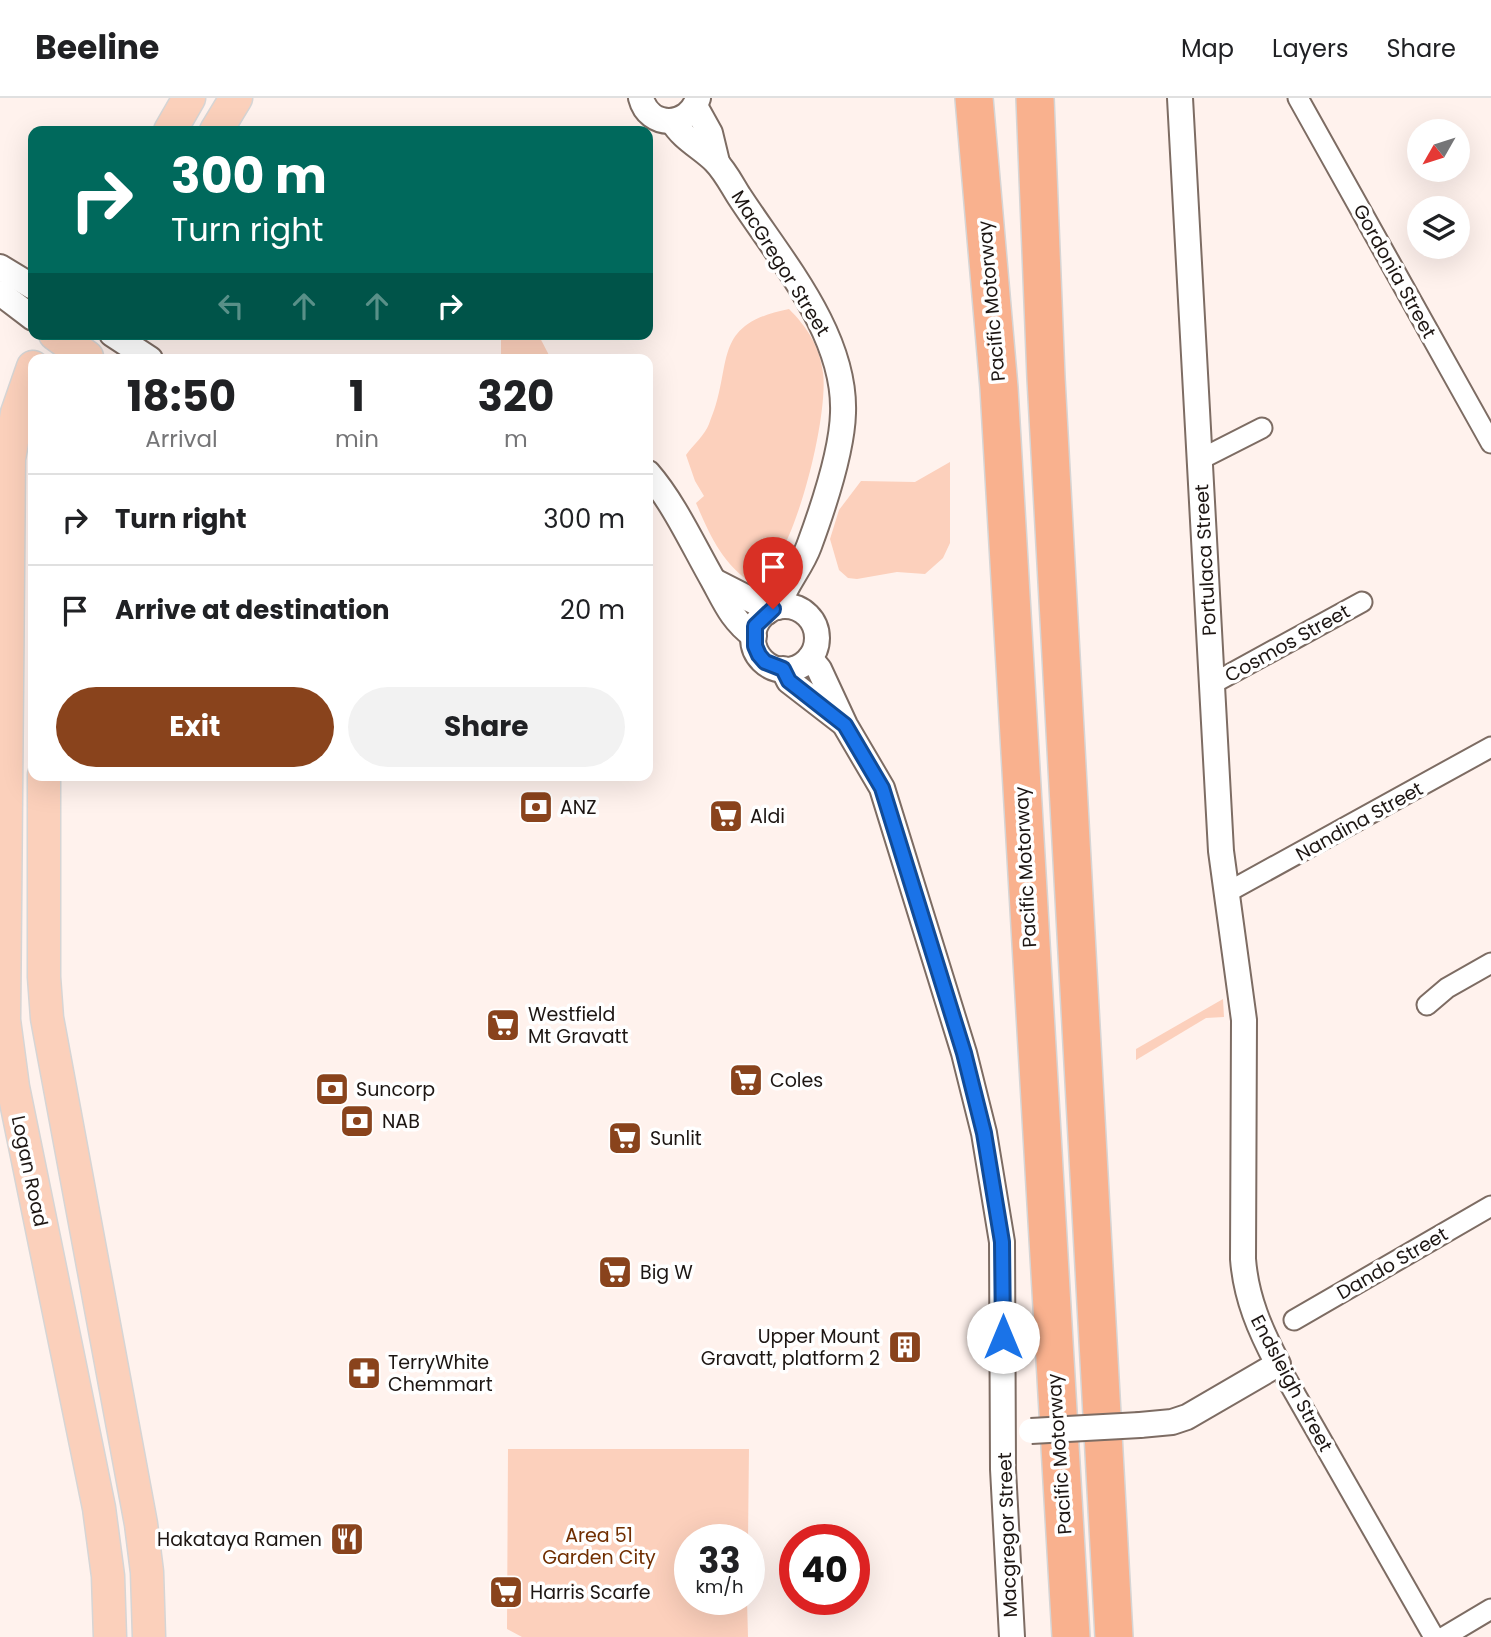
<!DOCTYPE html>
<html lang="en">
<head>
<meta charset="utf-8">
<style>
  :root { --surface:#fff; --page:#f2f2f2; --text:#202124; --muted:#757577; --line:#e0e0e0; --accent:#89431c }
  body { margin:0; font-family:Poppins,sans-serif; background:var(--page); color:var(--text); height:100vh; display:flex; flex-direction:column; font-size:26px; white-space:nowrap }
  * { box-sizing:border-box; margin:0 }
  p { font-size:23px; color:var(--muted) }
  .icon { flex:none; width:38px; height:38px; fill:none; stroke:currentColor; stroke-width:2; stroke-linecap:round; stroke-linejoin:round }
  .map { position:relative; flex:1; overflow:hidden }
  .panel { position:absolute; left:28px; top:256px; width:625px; height:427px; display:flex; flex-direction:column; background:var(--surface); border-radius:14px; box-shadow:0 7px 28px #0002 }
  .panel>* { flex:none }
  .guide { position:absolute; left:28px; top:28px; width:625px; height:214px; border-radius:14px; box-shadow:0 7px 28px #0002; background:#00695c; color:#fff; overflow:hidden }
  .needle { width:46px; rotate:231deg }
  .buttons { position:absolute; left:1407px; top:21px; display:grid; gap:14px }
  .buttons a { display:grid; place-items:center; width:63px; height:63px; border-radius:50%; background:var(--surface); box-shadow:0 7px 28px #0002; font-size:35px }
  .speed { position:absolute; left:674px; top:1426px; display:flex; gap:14px; font-size:35px; font-weight:700; text-align:center }
  .speed>* { display:grid; place-content:center; width:91px; height:91px; border-radius:50%; background:var(--surface); box-shadow:0 7px 28px #0002; line-height:1 }
  .speed small { font-size:18px; font-weight:400 }
  .speed .limit { border:10px solid #d22; background:#fff; color:#111 }
  .pin { position:absolute; display:grid; place-items:center; width:60px; height:60px; color:#fff; margin:-72px -30px; border-radius:50% 50% 50% 0; rotate:-45deg; box-shadow:0 0 7px #0007 }
  .pin .icon { rotate:45deg }
  .me { position:absolute; width:77px; margin:-38px; rotate:0deg; stroke-linejoin:round; filter:drop-shadow(0 0 5px #0008) }
  .turn { display:flex; align-items:center; gap:24px; height:147px; padding:0 28px; font-size:32px }
  .turn .icon { width:91px; height:91px; stroke-width:2.5 }
  .turn b { display:block; font-size:49px; line-height:60px }
  .lanes { display:flex; align-items:center; height:66px; padding:0 28px; background:#0003; justify-content:center; gap:35px; direction:ltr }
  .lanes .off { opacity:.35 }
  .eta { display:flex; justify-content:space-evenly; align-items:center; height:119px; text-align:center }
  .eta b { font-size:42px; font-weight:700; line-height:49px }
  .cta { display:flex; gap:14px; margin-top:auto; padding:14px 28px }
  .cta a { flex:1; height:80px; border-radius:42px; background:var(--accent); color:#fff; font-size:28px; font-weight:700; line-height:80px; text-align:center }
  .cta a+a { background:var(--page); color:var(--text) }
  ul { padding:0; list-style:none }
  li { display:flex; align-items:center; gap:21px; height:91px; padding:0 28px; border-top:2px solid var(--line) }
  li div { flex:1 }
  li b { display:block; font-size:26px }
  li em { font-style:normal }
  header { display:flex; align-items:center; gap:42px; box-sizing:border-box; height:98px; padding:0 35px; background:var(--surface); border-bottom:2px solid var(--line) }
  header strong { font-size:33px }
  nav { display:flex; gap:38px; margin-inline-start:auto; font-size:24px }
  .map>svg:first-child { display:block }
</style>
</head>
<body>
<header>
<strong>Beeline</strong>
<nav><a>Map</a><a>Layers</a><a>Share</a></nav>
</header>
<div class="map">
<svg width="1491" height="1539" viewBox="0 0 1491 1539">
  <rect width="100%" height="100%" fill="#fff2ed"/>
  <g fill="#fcd0bc">
    <path d="M789,211C807,229 820,249 823,275C829,318 793,469 754,487C722,465 711,440 696,405L704,398L695,383L686,357C693,347 705,337 709,326C735,267 708,227 789,211Z"/>
    <path d="M501,236H538L551,261H501Z"/>
    <path d="M950,364V445L943,460L925,476L897,474L857,481L848,480L839,472L830,441L839,412L861,383L915,384Z"/>
    <path d="M1223,901L1224,919L1206,920L1136,962V951Z"/>
    <path d="M508,1351H749L748,1442H690V1502H747L748,1539H522L507,1531Z"/>
  </g>
  <g fill="none" stroke-linecap="round" stroke-linejoin="round">
    <g stroke="#7d6c63" stroke-width="23">
      <g id="minor">
        <path d="M1298,0L1491,345"/>
        <path d="M1199,362L1262,330"/>
        <path d="M1212,586L1362,504"/>
        <path d="M1226,795L1491,649"/>
        <path d="M1427,907L1447,890L1491,865"/>
        <path d="M1294,1222L1491,1108"/>
        <path d="M1278,1266L1434,1539"/>
        <path d="M1444,1539L1491,1511"/>
      </g>
    </g>
    <g stroke="#7d6c63" stroke-width="28">
      <g id="tertiary">
        <path d="M641,0C649,31 689,30 698,0"/>
        <path d="M695,8L710,35L717,64"/>
        <path d="M673,24C682,40 702,50 715,63C725,73 732,87 739,98C780,161 846,236 843,315C842,355 823,410 809,448C801,470 785,486 778,509"/>
        <path d="M0,169L33,189"/>
        <path d="M0,195L33,220"/>
        <path d="M112,236L150,261"/>
        <path d="M648,375C674,405 693,447 713,482C725,504 732,522 754,538"/>
        <path d="M714,483L761,507L767,514"/>
        <circle cx="785" cy="540" r="32"/>
        <path d="M810,560L819,571L845,627L882,690L964,955L984,1035L1002,1144L1003,1371L1012,1539"/>
        <path d="M783,571L789,583L842,624"/>
        <path d="M1140,1327L1172,1324L1187,1319L1278,1266C1260,1232 1246,1200 1243,1161L1244,922L1221,753L1180,0"/>
      </g>
    </g>
    <g stroke="#d6d5d5" stroke-width="35">
      <g id="primary">
        <path d="M170,33L189,0"/>
        <path d="M216,33L236,0"/>
        <path d="M55,236L87,259"/>
        <path d="M33,269L17,315L9,361L4,922L13,989L99,1410L108,1478L110,1539"/>
        <path d="M44,677V879L47,920L141,1426L147,1474L149,1539"/>
      </g>
    </g>
    <g stroke="#d6d5d5" stroke-width="40">
      <g id="motorway">
        <path d="M974,0L999,290L1071,1539"/>
        <path d="M1035,0L1046,280L1114,1539"/>
      </g>
    </g>
    <use href="#minor" stroke="#fff" stroke-width="19"/>
    <use href="#tertiary" stroke="#fff" stroke-width="24"/>
    <use href="#primary" stroke="#fbd0bb" stroke-width="32"/>
    <use href="#motorway" stroke="#f9b18e" stroke-width="37"/>
    <g stroke="#7d6c63" stroke-width="28" stroke-linecap="butt">
      <path id="tertiary-bridge" d="M1031,1333L1140,1327"/>
    </g>
    <use href="#tertiary-bridge" stroke="#fff" stroke-width="24"/>
  </g>
  <g fill="none" stroke-linecap="round" stroke-linejoin="round">
    <g stroke="#114b97" stroke-width="18">
      <path id="route" d="M773,511L755,528V548L759,557L765,564L783,571L789,583L845,627L882,690L964,955L984,1035L1002,1144L1003,1239"/>
    </g>
    <use href="#route" stroke="#1a73e8" stroke-width="12"/>
  </g>
  <defs>
    <g id="bank-square" transform="scale(1.75)"><rect x="-9" y="-9" width="18" height="18" rx="4" fill="#89431c" stroke="#fff"/><path d="M-6-4H6V4H-6ZM0-2.3a2.3 2.3 0 1 0 0 4.6a2.3 2.3 0 1 0 0-4.6Z" fill="#fff"/></g>
    <g id="supermarket-square" transform="scale(1.75)"><rect x="-9" y="-9" width="18" height="18" rx="4" fill="#89431c" stroke="#fff"/><path d="M-6-5.5h2.5l.6 2H6L4.5 2H-2.5L-4.4-4H-6ZM-1.5 3.2a1.3 1.3 0 1 0 .1 0ZM3 3.2a1.3 1.3 0 1 0 .1 0Z" fill="#fff"/></g>
    <g id="building-square" transform="scale(1.75)"><rect x="-9" y="-9" width="18" height="18" rx="4" fill="#89431c" stroke="#fff"/><path d="M-4-6H4V6H1V3H-1V6H-4ZM-2.5-4.3h1.7v1.8h-1.7ZM.8-4.3h1.7v1.8H.8ZM-2.5-1h1.7V.8h-1.7ZM.8-1h1.7V.8H.8Z" fill="#fff"/></g>
    <g id="pharmacy-square" transform="scale(1.75)"><rect x="-9" y="-9" width="18" height="18" rx="4" fill="#89431c" stroke="#fff"/><path d="M-2-6h4v4h4v4h-4v4h-4v-4h-4v-4h4Z" fill="#fff"/></g>
    <g id="restaurant-square" transform="scale(1.75)"><rect x="-9" y="-9" width="18" height="18" rx="4" fill="#89431c" stroke="#fff"/><path d="M-5-6h1v4h1v-4h1v4h1v-4h1v5L-1.5 .5V6h-2V.5L-5-1ZM5-6V6H3V1.5H1.5Q1.5-4 5-6Z" fill="#fff"/></g>
  </defs>
  <g fill-rule="evenodd">
    <use href="#bank-square" x="536" y="709"/>
    <use href="#supermarket-square" x="726" y="718"/>
    <use href="#supermarket-square" x="503" y="927"/>
    <use href="#supermarket-square" x="746" y="982"/>
    <use href="#bank-square" x="332" y="991"/>
    <use href="#bank-square" x="357" y="1023"/>
    <use href="#supermarket-square" x="625" y="1040"/>
    <use href="#supermarket-square" x="615" y="1174"/>
    <use href="#building-square" x="905" y="1249"/>
    <use href="#pharmacy-square" x="364" y="1275"/>
    <use href="#restaurant-square" x="347" y="1441"/>
    <use href="#supermarket-square" x="506" y="1494"/>
  </g>
  <g text-anchor="middle" stroke-width="7" stroke-linejoin="round" paint-order="stroke">
    <g font-size="19" fill="#1d1613" stroke="#fff">
      <text transform="translate(781 165) rotate(58)" y="7">MacGregor Street</text>
      <text transform="translate(1395 173) rotate(61)" y="7">Gordonia Street</text>
      <text transform="translate(991 203) rotate(-95)" y="7">Pacific Motorway</text>
      <text transform="translate(1205 462) rotate(-93)" y="7">Portulaca Street</text>
      <text transform="translate(1287 545) rotate(-29)" y="7">Cosmos Street</text>
      <text transform="translate(1359 723) rotate(-29)" y="7">Nandina Street</text>
      <text transform="translate(1025 769) rotate(-93)" y="7">Pacific Motorway</text>
      <text transform="translate(30 1073) rotate(78)" y="7">Logan Road</text>
      <text transform="translate(1392 1165) rotate(-30)" y="7">Dando Street</text>
      <text transform="translate(1292 1285) rotate(62)" y="7">Endsleigh Street</text>
      <text transform="translate(1059 1356) rotate(-94)" y="7">Pacific Motorway</text>
      <text transform="translate(1007 1437) rotate(-92)" y="7">Macgregor Street</text>
    </g>
    <g font-size="19" fill="#1d1613" stroke="#fff" text-anchor="start">
      <text x="560" y="716">ANZ</text>
      <text x="750" y="725">Aldi</text>
      <text x="528" y="923">Westfield<tspan x="528" dy="22">Mt Gravatt</tspan></text>
      <text x="770" y="989">Coles</text>
      <text x="356" y="998">Suncorp</text>
      <text x="382" y="1030">NAB</text>
      <text x="650" y="1047">Sunlit</text>
      <text x="640" y="1181">Big W</text>
      <text x="880" y="1245" text-anchor="end">Upper Mount<tspan x="880" dy="22">Gravatt, platform 2</tspan></text>
      <text x="388" y="1271">TerryWhite<tspan x="388" dy="22">Chemmart</tspan></text>
      <text x="322" y="1448" text-anchor="end">Hakataya Ramen</text>
      <text x="530" y="1501">Harris Scarfe</text>
    </g>
    <g font-size="19" fill="#702e01" stroke="#fff">
      <text x="599" y="1444">Area 51<tspan x="599" dy="22">Garden City</tspan></text>
    </g>
  </g>
</svg>
<div class="buttons">
<a><svg class="needle" viewBox="-14 -14 28 28"><path d="M0-13l5 13h-10z" fill="#e53935"/><path d="M0 13l5-13h-10z" fill="#757577"/></svg></a>
<a><svg class="icon" aria-label="layers" viewBox="0 0 24 24"><path d="M12 4l9 5-9 5-9-5zM3 14l9 5 9-5"/></svg></a>
</div>
<div class="speed"><div>33<small>km/h</small></div><div class="limit">40</div></div>
<div class="pin" style="left:773px;top:511px;background:#d93025"><svg class="icon" aria-label="arrive" viewBox="0 0 24 24"><path d="M6 21V4h12l-3 4 3 4H6"/></svg></div>
<svg class="me" style="left:1003px;top:1239px" viewBox="-20 -20 40 40"><circle r="19" fill="#fff"/><path d="M0-13L10 11 0 6-10 11z" fill="#1a73e8"/></svg>
<div class="guide">
<div class="turn"><svg class="icon" aria-label="right" viewBox="0 0 24 24"><path d="M7 20v-9h11M14 6l5 5-5 5"/></svg><div><b>300 m</b>Turn right</div></div>
<div class="lanes"><svg class="icon off" aria-label="left" viewBox="0 0 24 24"><path d="M17 20v-9H6M10 6l-5 5 5 5"/></svg><svg class="icon off" aria-label="ahead" viewBox="0 0 24 24"><path d="M12 20V5M6 11l6-6 6 6"/></svg><svg class="icon off" aria-label="ahead" viewBox="0 0 24 24"><path d="M12 20V5M6 11l6-6 6 6"/></svg><svg class="icon" aria-label="right" viewBox="0 0 24 24"><path d="M7 20v-9h11M14 6l5 5-5 5"/></svg></div>
</div>
<section class="panel">
<div class="eta">
<div><b>18:50</b><p>Arrival</p></div>
<div><b>1</b><p>min</p></div>
<div><b>320</b><p>m</p></div>
</div>
<ul>
<li><svg class="icon" aria-label="right" viewBox="0 0 24 24"><path d="M7 20v-9h11M14 6l5 5-5 5"/></svg><div><b>Turn right</b></div><em>300 m</em></li>
<li><svg class="icon" aria-label="arrive" viewBox="0 0 24 24"><path d="M6 21V4h12l-3 4 3 4H6"/></svg><div><b>Arrive at destination</b></div><em>20 m</em></li>
</ul>
<div class="cta"><a>Exit</a><a>Share</a></div>
</section>
</div>
</body>
</html>
